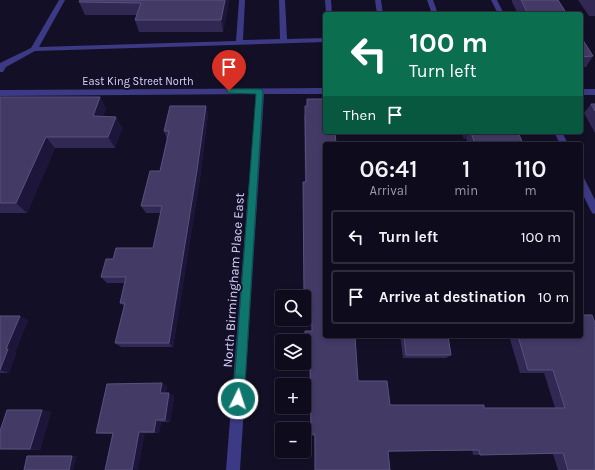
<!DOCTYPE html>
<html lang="en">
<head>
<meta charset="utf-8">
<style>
  :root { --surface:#0e0b1c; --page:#171425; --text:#f1f3f6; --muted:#9b9ba3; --line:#2e2b3b }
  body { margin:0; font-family:Karla,sans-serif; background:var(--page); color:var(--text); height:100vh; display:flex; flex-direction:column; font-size:15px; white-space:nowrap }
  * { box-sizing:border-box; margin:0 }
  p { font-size:13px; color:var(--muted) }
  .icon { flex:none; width:22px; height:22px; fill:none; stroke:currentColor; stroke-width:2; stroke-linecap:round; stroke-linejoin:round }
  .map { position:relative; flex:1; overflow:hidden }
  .drawer { position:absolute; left:323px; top:142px; width:260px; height:196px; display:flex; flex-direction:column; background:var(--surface); border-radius:4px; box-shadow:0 2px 6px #0003,0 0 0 1px var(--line) }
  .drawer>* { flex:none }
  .guide { position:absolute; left:323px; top:12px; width:260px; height:122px; border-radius:4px; box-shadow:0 2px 6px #0003,0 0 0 1px var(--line); background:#0b6e4f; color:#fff; overflow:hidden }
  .tools { position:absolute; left:275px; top:290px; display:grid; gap:8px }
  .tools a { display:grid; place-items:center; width:36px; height:36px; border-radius:4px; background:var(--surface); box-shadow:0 2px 6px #0003,0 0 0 1px var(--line); font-size:20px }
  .pin { position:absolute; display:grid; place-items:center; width:34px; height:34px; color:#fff; margin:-41px -17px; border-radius:50% 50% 50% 0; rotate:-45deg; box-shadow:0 0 4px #0007 }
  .pin .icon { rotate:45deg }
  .me { position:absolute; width:44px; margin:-22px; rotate:4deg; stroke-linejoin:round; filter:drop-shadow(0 0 3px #0008) }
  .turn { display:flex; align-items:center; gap:14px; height:84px; padding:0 20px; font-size:18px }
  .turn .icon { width:52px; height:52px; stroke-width:2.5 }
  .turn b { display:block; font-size:28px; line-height:34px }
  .then { display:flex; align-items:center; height:38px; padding:0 20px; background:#0003; gap:8px; font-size:15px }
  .eta { display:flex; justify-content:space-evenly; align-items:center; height:68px; text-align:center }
  .eta b { font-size:24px; font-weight:600; line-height:28px }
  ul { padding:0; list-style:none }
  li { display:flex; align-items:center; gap:12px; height:54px; margin:0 8px 6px; padding:0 12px; border:2px solid var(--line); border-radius:4px }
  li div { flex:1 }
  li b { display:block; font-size:15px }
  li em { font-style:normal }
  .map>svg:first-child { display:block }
</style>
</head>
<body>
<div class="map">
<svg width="595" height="470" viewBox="0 0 595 470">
  <rect width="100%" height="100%" fill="#130f26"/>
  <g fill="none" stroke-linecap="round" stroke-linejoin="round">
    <g fill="#3d3a85" fill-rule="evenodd">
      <path d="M59,0H65L39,47L236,41L239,0H245L243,40L280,39L279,0H285L287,39L325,38V42L35,51L6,67L3,72H0V63L31,48Z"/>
      <path d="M325,0H331L332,14H326Z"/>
      <path d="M375,0H381L383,14H377Z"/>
      <path d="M427,0H433L438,14H432Z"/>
    </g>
    <g fill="#3d3a85" fill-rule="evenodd">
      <path d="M491,0H497L504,14H498Z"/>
      <path d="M325,88V94H264L240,470H226L256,94L0,96V90Z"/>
      <rect x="581" y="89" width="14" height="6"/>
      <path d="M554,132H562L568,144H560Z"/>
      <path d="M581,177L584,178L595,200V214L592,213L581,191Z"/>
    </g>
  </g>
  <g fill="#312854">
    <path d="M80,0H229L223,32H139L135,20L137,15H85L79,2Z"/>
    <path d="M512,0H558L567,14H518L512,2Z"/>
    <path d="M578,0H595V16H589Z"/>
    <path d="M581,37L593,56L586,67H581Z"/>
    <path d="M0,97H100L106,109L103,116L116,117L122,128L115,148H55L27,213H0Z"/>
    <path d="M591,104H595V133L584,113Z"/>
    <path d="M206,106L208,114L200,178L173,347H121L115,343L124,306L120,303L125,283H107L101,277L113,259L153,248L161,213H146L141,206L160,171L167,139L164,131Z"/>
    <path d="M304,114L325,144L358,381L390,405L484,408H555L544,373H520L509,336H581L595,470H558L553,454L473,455L472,450L388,452L390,470H315L314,436H311L309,354H305V335L312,331L311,300H304V297L303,190L305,182Z"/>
    <path d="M462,132H518L523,144H468L466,138L464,139Z"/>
    <path d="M0,316L28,320L15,352L16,353L9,373H0Z"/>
    <path d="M400,336H448L451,355L446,358H403Z"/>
    <path d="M167,386L166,393L174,396L170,422H161L159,433L103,434L96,433Z"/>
    <path d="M42,410L51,412L40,450L0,449V431Z"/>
  </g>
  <g fill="#1d163a">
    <path d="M225,0H229L223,32L221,20Z"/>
    <path d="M100,97L106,109L99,127L93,116Z"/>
    <path d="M206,106L208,114L200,178L173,347L169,343Z"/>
    <path d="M116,117L122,128L115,148L108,137Z"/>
    <path d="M467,132H469L466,138L464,139Z"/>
    <path d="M46,137L55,148L27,213L16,203Z"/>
    <path d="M20,316L28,320L15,352L16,353L9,373L0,370L6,349Z"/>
    <path d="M162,383L167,386L165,396L160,393Z"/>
    <path d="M169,393L174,396L170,422L165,420Z"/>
    <path d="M42,410L51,412L40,450L30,449Z"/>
    <path d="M156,420L161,422L159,433L154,432Z"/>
    <path d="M139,432L145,433L138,470H132Z"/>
    <path d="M72,456H77L73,470H69Z"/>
  </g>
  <g fill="#433a66" stroke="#5a527e">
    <path d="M80,0H225L221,20H135L141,3L79,2Z"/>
    <path d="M521,0H558L567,14H528Z"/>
    <path d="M581,37L593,56L581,57Z"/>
    <path d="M0,97H100L93,116L116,117L108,137H46L16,203H0Z"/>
    <path d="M307,99H325V132H335L336,144H325V336H355L358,381H387L390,405H484V408H565L553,370H528L518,336H581V315H592L595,323V470H568L563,453L480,455L479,450L388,451L390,470H315V434H311L310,350H305V331H312L311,294H304L303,182H306L305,106H307Z"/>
    <path d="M591,104H595V111Z"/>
    <path d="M170,106H206L197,170L169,343H115L125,303H120L126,277H101L106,259H113L116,248H153L162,206H141L150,171H160L169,131H164Z"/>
    <path d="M471,132H518L523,144H475Z"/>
    <path d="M0,316H20L6,349H8L0,370Z"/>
    <path d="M404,336H448L451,355H406Z"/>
    <path d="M162,383L160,393H169L165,420H156L154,432H139L132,470H105L113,433H96L107,384Z"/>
    <path d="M7,410H42L30,449H0V431Z"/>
    <path d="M27,456H72L69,470H24Z"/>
  </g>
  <path fill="#0f766e" stroke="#0a4d48" d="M229,89H260L263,91L244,399L242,403L238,405L234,403L233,399L256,94L227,93V90Z"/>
  <g text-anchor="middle" stroke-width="4" stroke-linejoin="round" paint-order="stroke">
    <g font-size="11" fill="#d9d4ff" stroke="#130f26">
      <text x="138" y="85">East King Street North</text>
    </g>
    <g font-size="13" fill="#d9d4ff" stroke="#130f26">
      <text transform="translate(233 280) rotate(-86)" y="5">North Birmingham Place East</text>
    </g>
  </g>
</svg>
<div class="tools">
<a><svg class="icon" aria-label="search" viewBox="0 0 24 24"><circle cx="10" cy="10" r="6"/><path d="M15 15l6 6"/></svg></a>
<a><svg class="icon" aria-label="layers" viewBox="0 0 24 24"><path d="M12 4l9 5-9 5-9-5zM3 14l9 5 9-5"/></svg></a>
<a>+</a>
<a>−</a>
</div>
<div class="pin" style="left:229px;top:91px;background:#d93025"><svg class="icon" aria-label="arrive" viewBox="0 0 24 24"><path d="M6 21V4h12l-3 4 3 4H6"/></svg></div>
<svg class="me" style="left:238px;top:399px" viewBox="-20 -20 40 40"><circle r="17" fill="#0f766e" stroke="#fff" stroke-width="3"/><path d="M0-11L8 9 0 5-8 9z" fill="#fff"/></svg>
<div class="guide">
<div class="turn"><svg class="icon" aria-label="left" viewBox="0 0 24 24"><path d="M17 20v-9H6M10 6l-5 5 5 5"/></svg><div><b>100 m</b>Turn left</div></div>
<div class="then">Then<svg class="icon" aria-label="arrive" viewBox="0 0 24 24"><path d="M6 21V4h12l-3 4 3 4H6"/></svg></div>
</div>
<section class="drawer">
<div class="eta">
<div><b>06:41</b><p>Arrival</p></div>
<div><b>1</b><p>min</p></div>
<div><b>110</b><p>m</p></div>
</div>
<ul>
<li><svg class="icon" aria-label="left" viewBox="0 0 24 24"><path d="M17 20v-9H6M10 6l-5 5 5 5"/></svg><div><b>Turn left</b></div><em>100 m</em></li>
<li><svg class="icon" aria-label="arrive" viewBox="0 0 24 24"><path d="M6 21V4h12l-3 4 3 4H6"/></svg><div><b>Arrive at destination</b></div><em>10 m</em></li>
</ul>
</section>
</div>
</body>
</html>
